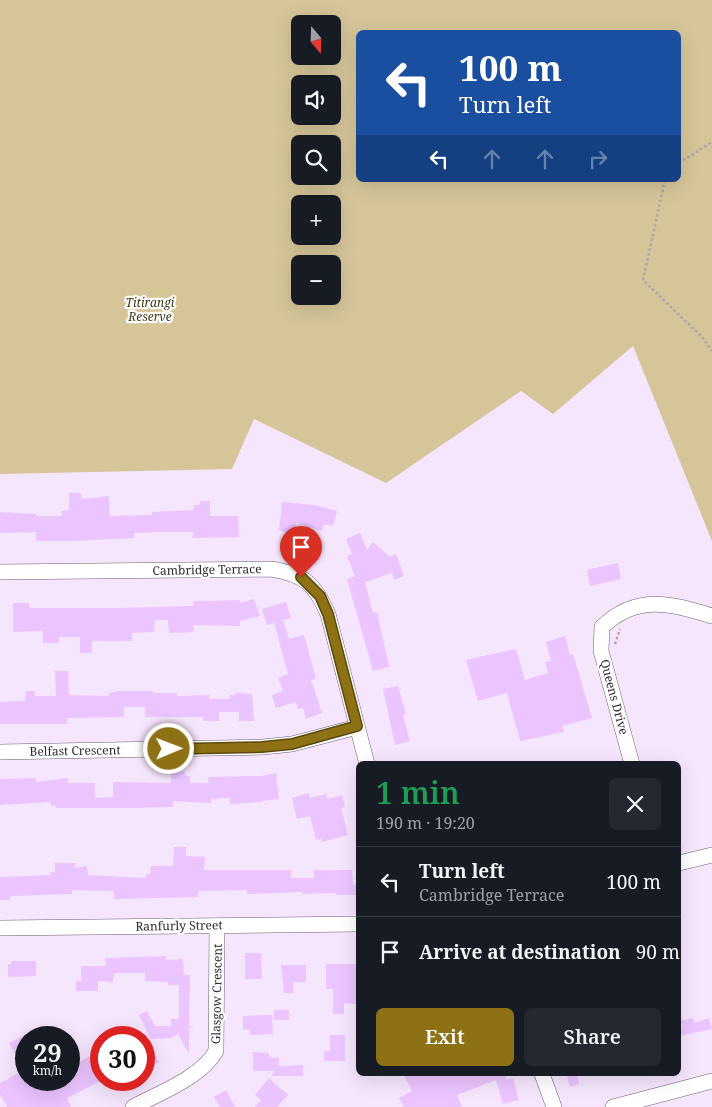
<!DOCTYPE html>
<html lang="en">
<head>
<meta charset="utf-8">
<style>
  :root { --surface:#171b24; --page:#242831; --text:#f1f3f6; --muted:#9ea1a6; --line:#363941; --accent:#8e7115 }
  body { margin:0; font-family:"Noto Serif",serif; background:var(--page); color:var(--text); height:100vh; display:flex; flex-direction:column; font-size:19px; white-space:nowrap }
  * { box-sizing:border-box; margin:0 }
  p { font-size:16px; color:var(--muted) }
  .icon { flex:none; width:28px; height:28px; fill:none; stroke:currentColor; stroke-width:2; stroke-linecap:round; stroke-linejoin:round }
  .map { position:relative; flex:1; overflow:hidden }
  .sheet { position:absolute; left:356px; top:761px; width:325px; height:315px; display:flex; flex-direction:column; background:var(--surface); border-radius:8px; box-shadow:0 5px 20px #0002 }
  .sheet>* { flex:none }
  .hud { position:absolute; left:356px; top:30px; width:325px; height:152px; border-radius:8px; box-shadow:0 5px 20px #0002; background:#1a4fa0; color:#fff; overflow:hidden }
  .needle { width:32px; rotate:161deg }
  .controls { position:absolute; left:291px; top:15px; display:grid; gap:10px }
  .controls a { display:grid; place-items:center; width:50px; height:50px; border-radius:8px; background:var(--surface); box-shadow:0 5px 20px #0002; font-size:25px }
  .speed { position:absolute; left:15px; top:1026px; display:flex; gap:10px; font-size:25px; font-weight:700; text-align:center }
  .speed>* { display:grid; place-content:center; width:65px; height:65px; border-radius:50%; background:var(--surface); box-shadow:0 5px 20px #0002; line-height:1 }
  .speed small { font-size:12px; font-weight:400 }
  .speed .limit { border:8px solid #d22; background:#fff; color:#111 }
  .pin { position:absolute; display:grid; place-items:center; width:42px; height:42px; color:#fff; margin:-51px -21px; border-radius:50% 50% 50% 0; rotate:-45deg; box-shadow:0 0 5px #0007 }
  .pin .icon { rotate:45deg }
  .me { position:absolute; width:55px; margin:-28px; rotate:89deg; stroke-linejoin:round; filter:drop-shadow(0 0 4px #0008) }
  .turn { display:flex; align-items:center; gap:18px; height:105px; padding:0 20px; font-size:22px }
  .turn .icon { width:65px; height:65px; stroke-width:2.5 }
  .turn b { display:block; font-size:35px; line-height:42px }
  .lanes { display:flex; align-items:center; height:48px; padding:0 20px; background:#0003; justify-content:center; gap:25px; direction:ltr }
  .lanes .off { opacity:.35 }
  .round { display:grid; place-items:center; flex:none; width:52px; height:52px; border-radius:8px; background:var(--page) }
  .headline { display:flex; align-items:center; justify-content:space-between; height:85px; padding:0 20px }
  h1 { font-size:30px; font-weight:600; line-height:38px; color:#1e9e55 }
  .cta { display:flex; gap:10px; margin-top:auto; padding:10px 20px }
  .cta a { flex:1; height:58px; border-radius:8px; background:var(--accent); color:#fff; font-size:20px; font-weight:600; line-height:58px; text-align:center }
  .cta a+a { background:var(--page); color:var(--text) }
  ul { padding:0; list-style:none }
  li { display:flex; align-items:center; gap:15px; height:70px; padding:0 20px; border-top:1px solid var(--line) }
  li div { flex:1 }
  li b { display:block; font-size:19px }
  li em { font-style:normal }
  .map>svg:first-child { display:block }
</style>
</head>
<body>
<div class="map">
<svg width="712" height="1107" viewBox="0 0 712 1107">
  <rect width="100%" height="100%" fill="#f6e6fd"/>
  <path fill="#d6c599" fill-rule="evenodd" d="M0,0H712V541L633,346L553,414L521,391L386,483L254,419L232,469L0,474ZM300,24H332V56H300ZM679,32V180H359V32ZM300,84H332V116H300ZM300,144H332V176H300ZM300,204H332V236H300ZM300,264H332V296H300Z"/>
  <g fill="#ecc4ff">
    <path d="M69,493H81V499L109,496L110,516L152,515V512L194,510V505H200V501H210V516H238L239,537L193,538V532H154L134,533V538L69,541H36V532L0,533V512L36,514V516H62L61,511L69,510Z"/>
    <path d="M282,502L314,505L337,511L333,526L324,524L322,531L296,523L295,533L279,531Z"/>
    <path d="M360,533L367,550L373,542L390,557L396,554L404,576L394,580L392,573L365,582L373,613L377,612L389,667L373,671L347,579L355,576L347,556L352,554L346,539Z"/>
    <path d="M618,563L621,579L590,586L587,570Z"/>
    <path d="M254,599L260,616L240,621V626L193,625L194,632L169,633L168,620H155L154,632L132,633V641H92V653H80V637H59V643H43V631L13,632V603H29L30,608H116L194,606L193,601H209L240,600V603Z"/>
    <path d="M286,602L291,618L283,620L289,639L304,635L316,678L311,680L322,713L306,719L303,708L298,709L296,702L276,708L272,695L283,691L278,678L288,674L274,623L267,625L262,609Z"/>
    <path d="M565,636L570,655L573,654L592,718L562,726L564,732L520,741L507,693L478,701L466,660L516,649L525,680L548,673L545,662L551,661L546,642Z"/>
    <path d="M55,671H68L69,695L109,696V693L118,691H153V693H177V696L209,695V699H230V695H235V693L252,694L254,721H239V712H219V721H203V717H145V707H124V717L67,718V724H0V702L25,701L26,691H35V696H56Z"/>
    <path d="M398,686L406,714L403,715L410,741L395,745L383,689Z"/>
    <path d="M185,771V776H190V783H209L208,777L261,776L276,773L279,799L262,801L263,802L230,804V798L211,799V803L173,801V807L128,808H56V805L51,806V802L0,805V779L36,778V782L68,778V783H95V798L113,797V782L171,783V772Z"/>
    <path d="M309,793L310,798L326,794L328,799L342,795L345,807L341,808L348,835L322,842L321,839L316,840L310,816L297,819L292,798Z"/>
    <path d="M174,847H186V856L205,857L204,870H291V878H314V870H352L353,885H358V895H336V893L303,894V892L247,894V890L198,891V897L114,899V891L72,890V894L10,896V900H0V877L51,875L50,872H55V863H75V868L87,866L88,875L146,878V874H150L151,866H173Z"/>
    <path d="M245,953H261L262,979H245Z"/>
    <path d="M166,956V960L183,959L184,975H190L189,1026H194L189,1028V1054L178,1034L171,1038L151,1039L139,1015L147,1011L155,1026H171V1019H179V985H168V982L145,981V973H114L113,982L98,981V991H76V981H81V966H106L105,958Z"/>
    <path d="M11,961H36V976L8,977V964H11Z"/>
    <path d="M326,964H359L357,1004L344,1003V1014H333V989H326Z"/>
    <path d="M281,965H306V982H293V993H284Z"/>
    <rect x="274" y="1010" width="15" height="10"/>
    <path d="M272,1015L273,1034L250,1035V1029L243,1030V1016Z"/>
    <path d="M693,1018L694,1023L709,1018L712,1029L679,1036V1027L682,1026L680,1021Z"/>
    <path d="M144,1032L159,1062L144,1070Z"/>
    <path d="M26,1034V1080H69V1067L101,1051V1081L67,1098L71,1107H7L0,1094V1083L24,1070L9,1043Z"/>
    <path d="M330,1035H345V1061H324V1051H330Z"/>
    <path d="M253,1052L269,1053V1057L279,1058V1066L303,1065V1076H271L275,1071H253Z"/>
    <path d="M403,1074H511L505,1077L506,1080L513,1078L519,1100L503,1104L496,1080L457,1095L462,1107H404L399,1098L412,1091Z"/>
    <path d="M566,1074H577L579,1084L570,1087Z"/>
    <path d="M269,1078L288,1095L277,1107H255L261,1100L255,1095Z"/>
    <path d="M226,1090L235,1107H220L214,1097Z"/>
  </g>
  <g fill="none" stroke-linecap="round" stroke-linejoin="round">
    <g stroke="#6c5e72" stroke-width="16">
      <g id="minor">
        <path d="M0,572L271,569C304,574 315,584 328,614L367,764"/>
        <path d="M0,752L263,747L292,744L357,727"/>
        <path d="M632,764L601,651L602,627C636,594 671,603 712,616"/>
        <path d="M679,863L712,855"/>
        <path d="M0,928L359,924"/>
        <path d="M542,1074L554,1107"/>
        <path d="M133,1107C159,1093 202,1077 216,1051L217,926"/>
        <path d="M613,1107L712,1081"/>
      </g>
    </g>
    <g stroke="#aea2b4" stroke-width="2.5" stroke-dasharray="2.5 2.5" stroke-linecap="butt">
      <path d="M679,163L712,142"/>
      <path d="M665,180L643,280L702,337L712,351"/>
      <path d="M615,644L620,629"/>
    </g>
    <use href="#minor" stroke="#fff" stroke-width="15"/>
  </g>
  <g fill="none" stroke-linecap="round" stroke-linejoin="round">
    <g stroke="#5c490e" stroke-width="12">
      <path id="route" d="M169,749L262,747L292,744L357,726L328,614L320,596L301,577"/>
    </g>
    <use href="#route" stroke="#8e7115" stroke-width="9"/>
  </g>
  <g text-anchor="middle" stroke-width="4.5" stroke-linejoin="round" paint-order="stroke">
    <g font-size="12" font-style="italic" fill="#403516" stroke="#fff">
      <text x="150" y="307">Titirangi<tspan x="150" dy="14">Reserve</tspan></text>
    </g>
    <g font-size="12" fill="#2f2932" stroke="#fff">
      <text transform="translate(207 570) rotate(-1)" y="4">Cambridge Terrace</text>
      <text transform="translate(614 697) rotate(75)" y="4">Queens Drive</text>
      <text transform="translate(75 751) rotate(-1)" y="4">Belfast Crescent</text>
      <text transform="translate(179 926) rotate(-1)" y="4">Ranfurly Street</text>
      <text transform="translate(217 994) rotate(-89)" y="4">Glasgow Crescent</text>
    </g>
  </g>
</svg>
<div class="controls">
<a><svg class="needle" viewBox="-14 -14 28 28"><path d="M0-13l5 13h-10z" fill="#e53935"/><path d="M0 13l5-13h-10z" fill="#9ea1a6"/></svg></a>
<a><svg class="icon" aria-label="sound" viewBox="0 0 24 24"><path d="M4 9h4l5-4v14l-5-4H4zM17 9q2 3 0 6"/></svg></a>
<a><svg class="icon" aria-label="search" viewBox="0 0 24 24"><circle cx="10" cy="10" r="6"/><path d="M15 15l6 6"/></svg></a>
<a>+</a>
<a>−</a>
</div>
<div class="speed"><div>29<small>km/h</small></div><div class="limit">30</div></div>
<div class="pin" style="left:301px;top:577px;background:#d93025"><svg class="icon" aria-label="arrive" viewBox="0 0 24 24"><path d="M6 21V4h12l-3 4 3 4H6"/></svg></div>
<svg class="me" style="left:169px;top:749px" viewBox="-20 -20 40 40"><circle r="17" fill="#8e7115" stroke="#fff" stroke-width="3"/><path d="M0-11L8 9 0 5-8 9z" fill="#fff"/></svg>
<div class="hud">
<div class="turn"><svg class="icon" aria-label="left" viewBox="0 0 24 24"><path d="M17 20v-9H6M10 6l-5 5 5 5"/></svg><div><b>100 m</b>Turn left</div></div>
<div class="lanes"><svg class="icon" aria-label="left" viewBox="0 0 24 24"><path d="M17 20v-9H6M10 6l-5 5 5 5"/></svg><svg class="icon off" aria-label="ahead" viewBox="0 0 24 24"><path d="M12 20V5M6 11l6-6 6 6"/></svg><svg class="icon off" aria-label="ahead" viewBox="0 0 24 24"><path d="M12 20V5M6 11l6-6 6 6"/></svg><svg class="icon off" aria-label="right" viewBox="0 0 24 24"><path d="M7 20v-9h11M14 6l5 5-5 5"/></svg></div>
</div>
<section class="sheet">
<div class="headline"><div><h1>1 min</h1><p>190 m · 19:20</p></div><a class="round"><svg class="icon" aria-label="close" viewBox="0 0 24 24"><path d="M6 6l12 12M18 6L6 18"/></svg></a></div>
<ul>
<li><svg class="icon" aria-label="left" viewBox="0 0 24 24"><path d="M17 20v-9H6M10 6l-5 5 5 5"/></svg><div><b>Turn left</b><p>Cambridge Terrace</p></div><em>100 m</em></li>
<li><svg class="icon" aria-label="arrive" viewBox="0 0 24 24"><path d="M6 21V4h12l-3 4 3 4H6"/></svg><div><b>Arrive at destination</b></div><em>90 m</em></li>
</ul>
<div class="cta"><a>Exit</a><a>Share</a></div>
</section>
</div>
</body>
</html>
